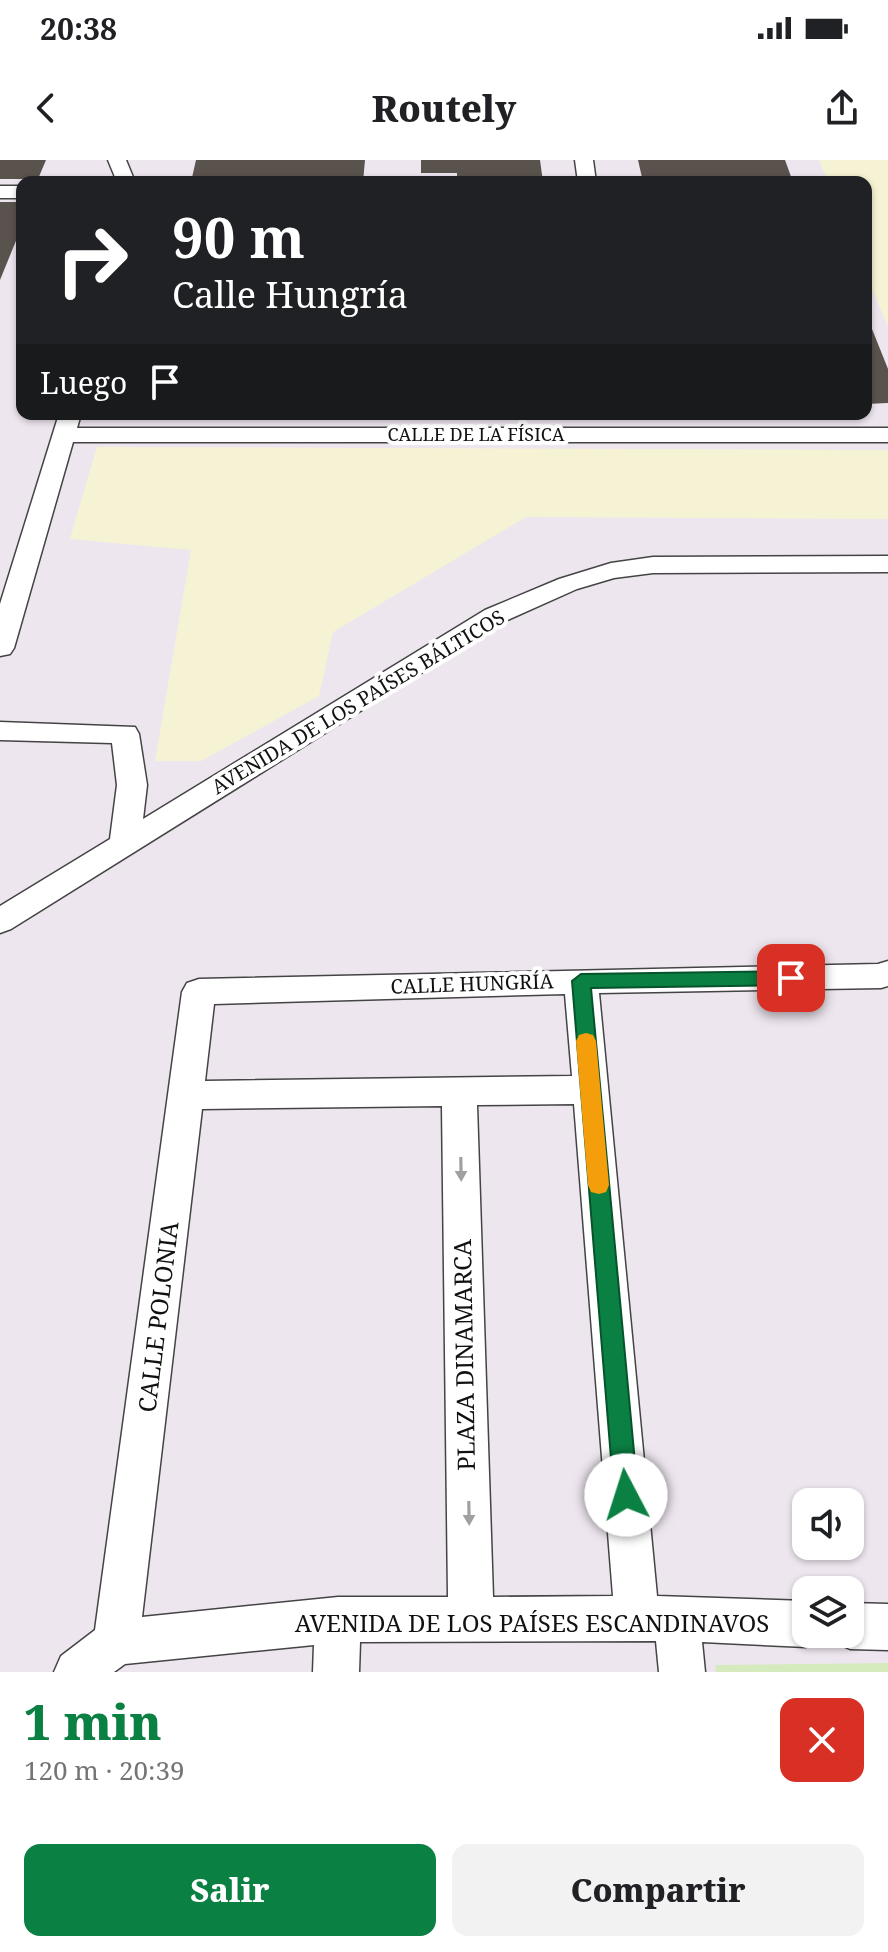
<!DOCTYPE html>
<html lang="es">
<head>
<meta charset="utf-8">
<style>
  :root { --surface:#fff; --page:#f2f2f2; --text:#202124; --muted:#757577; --accent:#0b8043 }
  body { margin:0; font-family:"Noto Serif",serif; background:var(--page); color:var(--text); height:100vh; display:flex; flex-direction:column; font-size:30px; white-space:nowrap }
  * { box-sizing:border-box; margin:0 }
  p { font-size:26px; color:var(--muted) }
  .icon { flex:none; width:44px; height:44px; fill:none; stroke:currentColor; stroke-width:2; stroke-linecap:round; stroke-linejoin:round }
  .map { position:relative; height:1512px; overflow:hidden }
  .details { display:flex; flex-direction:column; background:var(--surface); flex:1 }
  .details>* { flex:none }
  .banner { position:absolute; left:16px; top:16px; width:856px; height:244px; border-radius:16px; box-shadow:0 2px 6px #0004; background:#202124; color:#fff; overflow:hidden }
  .controls { position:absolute; left:792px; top:1328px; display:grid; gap:16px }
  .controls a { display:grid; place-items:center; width:72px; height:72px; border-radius:16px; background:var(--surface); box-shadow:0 2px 6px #0004; font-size:40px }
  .pin { position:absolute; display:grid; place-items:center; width:68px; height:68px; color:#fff; margin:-34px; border-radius:16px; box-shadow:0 4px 12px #0006 }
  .me { position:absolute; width:88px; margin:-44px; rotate:355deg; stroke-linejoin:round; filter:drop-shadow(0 0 6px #0008) }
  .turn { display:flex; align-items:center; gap:28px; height:168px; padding:0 24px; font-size:36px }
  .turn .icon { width:104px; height:104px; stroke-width:2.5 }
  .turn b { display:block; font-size:56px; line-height:68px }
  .then { display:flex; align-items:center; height:76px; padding:0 24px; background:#0003; gap:16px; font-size:30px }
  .round { display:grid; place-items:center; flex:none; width:84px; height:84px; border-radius:16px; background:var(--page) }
  .headline { display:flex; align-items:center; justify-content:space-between; height:136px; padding:0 24px }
  h1 { font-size:48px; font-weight:800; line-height:60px; color:var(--accent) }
  .cta { display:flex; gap:16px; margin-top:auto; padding:16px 24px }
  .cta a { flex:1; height:92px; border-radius:16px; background:var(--accent); color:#fff; font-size:32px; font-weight:800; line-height:92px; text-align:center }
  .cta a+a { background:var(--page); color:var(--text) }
  .status { display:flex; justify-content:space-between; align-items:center; height:56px; padding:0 40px; background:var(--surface); direction:ltr }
  .status svg { height:22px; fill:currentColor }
  header { display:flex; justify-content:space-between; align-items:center; height:104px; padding:0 24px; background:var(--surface); font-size:36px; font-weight:800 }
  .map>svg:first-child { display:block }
</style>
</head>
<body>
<div class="status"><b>20:38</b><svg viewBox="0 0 49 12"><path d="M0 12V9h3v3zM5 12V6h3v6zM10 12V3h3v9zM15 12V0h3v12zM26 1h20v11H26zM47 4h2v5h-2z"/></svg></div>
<header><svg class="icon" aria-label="back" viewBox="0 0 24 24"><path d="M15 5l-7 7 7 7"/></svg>Routely<svg class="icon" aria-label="share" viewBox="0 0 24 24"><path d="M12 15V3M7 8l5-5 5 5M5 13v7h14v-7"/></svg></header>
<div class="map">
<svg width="888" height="1512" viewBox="0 0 888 1512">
  <rect width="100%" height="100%" fill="#fffdf5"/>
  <path fill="#eee6ef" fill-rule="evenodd" d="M0,0H888V1512H0ZM22,22H866V254H22ZM806,1342H850V1386H806ZM806,1430H850V1474H806Z"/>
  <g fill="#f6f3d4">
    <path d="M819,0H888V167L866,114V22H828Z"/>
    <path d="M97,287L888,290V359L526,357L333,472L319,536L201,601H155L191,390L70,379Z"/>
  </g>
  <path fill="#d5ebbd" d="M888,1503V1512H716L715,1505Z"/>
  <g fill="#5a524d">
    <path d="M0,0H46L38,19H0Z"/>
    <path d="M196,0H365L363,22H191Z"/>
    <path d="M421,0H540L543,22H457V13H421Z"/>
    <path d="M638,0H785L793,22H643Z"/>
    <path d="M0,42H22V66L0,120Z"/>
    <path d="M866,154L888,209V243L866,244Z"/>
  </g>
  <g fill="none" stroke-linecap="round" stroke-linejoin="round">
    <g stroke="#444" stroke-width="3">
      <g id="street">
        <path d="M108,0H126L135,22H117Z"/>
        <path d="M575,0H593L596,22H578Z"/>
        <rect x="0" y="26" width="22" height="12"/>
        <path d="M59,254H81L77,268H888V282H73L14,488L10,494L0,496V444Z"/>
        <path d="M888,396V412L653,413L614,418L577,429L503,462L11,769L0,773V746L110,679L117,625L112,583L0,580V562L135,567L139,574L147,625L143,659L485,450L559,419L611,403L653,397Z"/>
        <path d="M888,801V826L881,828L599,833L657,1436L806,1441V1474H824L822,1480L806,1487L702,1482L705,1512H659L656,1481L360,1482L359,1512H313L314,1485L125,1504L114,1512H54L61,1496L95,1470L182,832L187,823L199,819L878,804ZM565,834L572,916L205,921L214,844ZM574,944L613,1436L493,1437L477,945ZM442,946L448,1437H338L142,1457L202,949Z"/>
        <path d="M850,1443L888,1444V1490L850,1489L834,1482L831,1474H850Z"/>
      </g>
    </g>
    <use href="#street" fill="#fff" fill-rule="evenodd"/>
  </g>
  <defs><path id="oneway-solid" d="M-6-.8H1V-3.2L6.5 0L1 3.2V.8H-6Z" transform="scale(2)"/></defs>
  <g fill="#a0a0a0">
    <use href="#oneway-solid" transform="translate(461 1009) rotate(89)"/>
    <use href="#oneway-solid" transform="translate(469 1353) rotate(89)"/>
  </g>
  <path fill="#0b8043" stroke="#07532c" stroke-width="2" d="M791,811L801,818L791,825L591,828L638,1335L635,1343L626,1347L618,1343L614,1335L572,821L581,814Z"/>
  <path fill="#f59e0b" d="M586,873L593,875L596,881L609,1025L606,1032L599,1034L591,1032L588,1025L576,881L579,875Z"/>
  <g text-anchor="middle" stroke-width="8" stroke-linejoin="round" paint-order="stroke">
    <g font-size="18" fill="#111" stroke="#fff">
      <text x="476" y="281">CALLE DE LA FÍSICA</text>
    </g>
    <g font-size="20" fill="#111" stroke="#fff">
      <text transform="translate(358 542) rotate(-31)" y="7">AVENIDA DE LOS PAÍSES BÁLTICOS</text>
      <text transform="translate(472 824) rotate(-2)" y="7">CALLE HUNGRÍA</text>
    </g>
    <g font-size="24" fill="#111" stroke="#fff">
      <text transform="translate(159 1157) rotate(-83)" y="8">CALLE POLONIA</text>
      <text transform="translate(465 1195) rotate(-91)" y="8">PLAZA DINAMARCA</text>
      <text x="532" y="1472">AVENIDA DE LOS PAÍSES ESCANDINAVOS</text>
    </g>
  </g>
</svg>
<div class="controls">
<a><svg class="icon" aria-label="sound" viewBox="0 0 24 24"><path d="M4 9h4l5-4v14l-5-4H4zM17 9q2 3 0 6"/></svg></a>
<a><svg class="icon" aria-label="layers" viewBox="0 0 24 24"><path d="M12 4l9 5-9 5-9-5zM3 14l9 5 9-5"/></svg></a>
</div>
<div class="pin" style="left:791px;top:818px;background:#d93025"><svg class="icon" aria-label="arrive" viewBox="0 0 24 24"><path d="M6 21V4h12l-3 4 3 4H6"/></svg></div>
<svg class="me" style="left:626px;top:1335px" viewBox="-20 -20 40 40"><circle r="19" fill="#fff"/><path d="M0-13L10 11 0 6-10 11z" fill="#0b8043"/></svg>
<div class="banner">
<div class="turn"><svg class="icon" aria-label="right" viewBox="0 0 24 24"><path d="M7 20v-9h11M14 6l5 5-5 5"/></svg><div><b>90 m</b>Calle Hungría</div></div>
<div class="then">Luego<svg class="icon" aria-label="arrive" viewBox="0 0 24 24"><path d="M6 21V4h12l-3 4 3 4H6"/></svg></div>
</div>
</div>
<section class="details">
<div class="headline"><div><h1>1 min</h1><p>120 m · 20:39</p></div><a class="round" style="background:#d93025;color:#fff"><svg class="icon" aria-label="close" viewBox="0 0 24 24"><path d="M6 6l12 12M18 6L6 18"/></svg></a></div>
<div class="cta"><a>Salir</a><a>Compartir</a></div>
</section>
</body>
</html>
